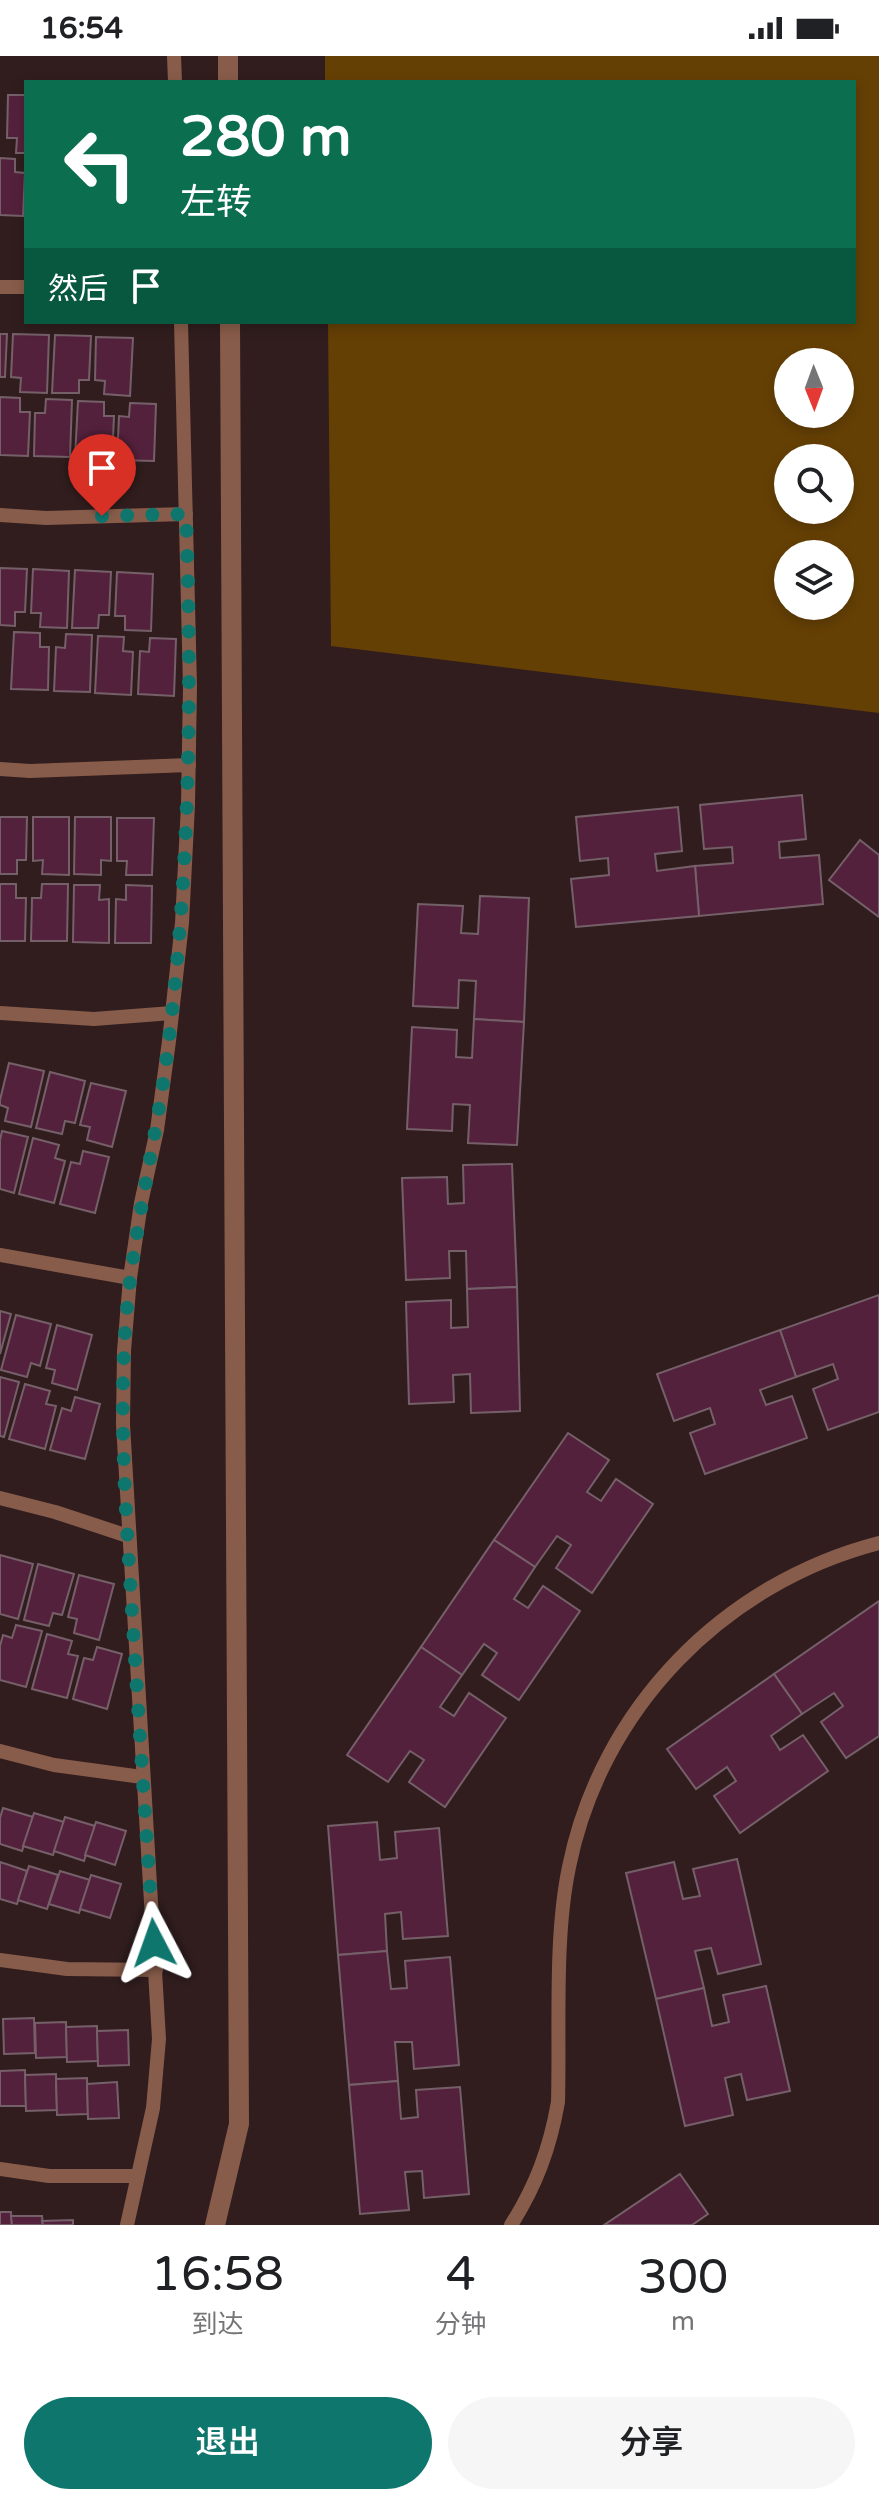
<!DOCTYPE html>
<html lang="zh">
<head>
<meta charset="utf-8">
<style>
  :root { --surface:#fff; --page:#f6f6f6; --text:#202124; --muted:#757577; --accent:#0f766e }
  body { margin:0; font-family:"Varela Round","Noto Sans SC",sans-serif; background:var(--page); color:var(--text); height:100vh; display:flex; flex-direction:column; font-size:30px; white-space:nowrap }
  * { box-sizing:border-box; margin:0 }
  p { font-size:26px; color:var(--muted) }
  .icon { flex:none; width:44px; height:44px; fill:none; stroke:currentColor; stroke-width:2; stroke-linecap:round; stroke-linejoin:round }
  .map { position:relative; height:2169px; overflow:hidden }
  .sheet { display:flex; flex-direction:column; background:var(--surface); flex:1 }
  .sheet>* { flex:none }
  .banner { position:absolute; left:24px; top:24px; width:832px; height:244px; border-radius:0px; box-shadow:0 4px 12px #0003; background:#0b6e4f; color:#fff; overflow:hidden }
  .needle { width:52px; rotate:179deg }
  .controls { position:absolute; left:774px; top:292px; display:grid; gap:16px }
  .controls a { display:grid; place-items:center; width:80px; height:80px; border-radius:50%; background:var(--surface); box-shadow:0 4px 12px #0003; font-size:40px }
  .pin { position:absolute; display:grid; place-items:center; width:68px; height:68px; color:#fff; margin:-82px -34px; border-radius:50% 50% 50% 0; rotate:-45deg; box-shadow:0 0 8px #0007 }
  .pin .icon { rotate:45deg }
  .me { position:absolute; width:88px; margin:-44px; rotate:356deg; stroke-linejoin:round; filter:drop-shadow(0 0 6px #0008) }
  .turn { display:flex; align-items:center; gap:28px; height:168px; padding:0 24px; font-size:36px }
  .turn .icon { width:104px; height:104px; stroke-width:2.5 }
  .turn b { display:block; font-size:56px; line-height:68px }
  .then { display:flex; align-items:center; height:76px; padding:0 24px; background:#0003; gap:16px; font-size:30px }
  .eta { display:flex; justify-content:space-evenly; align-items:center; height:136px; text-align:center }
  .eta b { font-size:48px; font-weight:600; line-height:56px }
  .action { display:flex; gap:16px; margin-top:auto; padding:16px 24px }
  .action a { flex:1; height:92px; border-radius:48px; background:var(--accent); color:#fff; font-size:32px; font-weight:600; line-height:92px; text-align:center }
  .action a+a { background:var(--page); color:var(--text) }
  .status { display:flex; justify-content:space-between; align-items:center; height:56px; padding:0 40px; background:var(--surface); direction:ltr }
  .status svg { height:22px; fill:currentColor }
  .map>svg:first-child { display:block }
</style>
</head>
<body>
<div class="status"><b>16:54</b><svg viewBox="0 0 49 12"><path d="M0 12V9h3v3zM5 12V6h3v6zM10 12V3h3v9zM15 12V0h3v12zM26 1h20v11H26zM47 4h2v5h-2z"/></svg></div>
<div class="map">
<svg width="879" height="2169" viewBox="0 0 879 2169">
  <rect width="100%" height="100%" fill="#311d1e"/>
  <path fill="#654005" fill-rule="evenodd" d="M325,0H879V657L331,590L328,266H854V26H325ZM788,306H840V358H788ZM788,402H840V454H788ZM788,498H840V550H788Z"/>
  <g fill="#54213c" stroke="#756069" stroke-width="2">
    <path d="M8,39H26V97H16L17,82H7Z"/>
    <path d="M0,102L15,103V116L25,117L23,160L0,159Z"/>
    <path d="M0,278H7L5,321H0Z"/>
    <path d="M13,278L49,279L47,337L20,336L21,322L11,321Z"/>
    <path d="M55,279L91,280L89,324H79V337H52Z"/>
    <path d="M96,281L133,282L130,340L104,338L105,325L95,324Z"/>
    <path d="M0,341L20,342V356H30L28,400L0,399Z"/>
    <path d="M46,343L72,344L70,401L34,400L35,357H45Z"/>
    <path d="M78,345L104,346V360H114L112,403L75,402Z"/>
    <path d="M130,347L156,348L154,405L117,404L119,360L129,361Z"/>
    <path d="M0,512L27,513L25,556H15V570L0,569Z"/>
    <path d="M33,513L69,515L67,572L40,571L41,557H31Z"/>
    <path d="M75,514L111,516L109,559H99L98,572H72Z"/>
    <path d="M117,516L153,518L151,575L125,574V560H115Z"/>
    <path d="M14,576L40,577V591H49L48,634L11,633Z"/>
    <path d="M66,578L92,579L90,636L54,635L56,591L65,592Z"/>
    <path d="M98,580L124,581L123,595L133,596L131,639L95,637Z"/>
    <path d="M150,582L176,583L174,640L138,638L140,595L149,596Z"/>
    <path d="M802,739L806,783L779,786L780,802L819,799L823,848L699,860L695,810L733,807L732,791L704,793L700,749Z"/>
    <path d="M678,751L682,795L655,798L657,815L695,810L699,860L576,871L571,823L609,819L608,802L580,805L576,761Z"/>
    <path d="M0,761H27L26,804H17V818H0Z"/>
    <path d="M33,761H69V819L42,818L43,804L33,805Z"/>
    <path d="M75,761H111V805L101,804V819L74,818Z"/>
    <path d="M117,762H154L152,819H126L127,805H117Z"/>
    <path d="M860,784L879,799V861L829,824Z"/>
    <path d="M0,828H16V842H26L25,885H0Z"/>
    <path d="M42,828H68L67,885H31L32,842H41Z"/>
    <path d="M74,829H100L99,844L109,843V887L73,886Z"/>
    <path d="M126,829L152,830L151,887H115L116,843L126,844Z"/>
    <path d="M480,840L529,842L524,966L474,963L476,925L459,924L458,952L413,950L418,848L463,850L461,877L478,878Z"/>
    <path d="M474,963L524,966L517,1089L468,1087L470,1049L453,1048L452,1075L407,1073L412,971L457,974L456,1001L472,1002Z"/>
    <path d="M9,1007L44,1015L31,1071L5,1065L8,1052L0,1049V1044Z"/>
    <path d="M50,1016L85,1025L75,1067L65,1065L62,1078L36,1072Z"/>
    <path d="M91,1027L126,1035L112,1091L87,1084L90,1071L80,1069Z"/>
    <path d="M2,1075L28,1081L14,1137L0,1133V1084Z"/>
    <path d="M33,1082L59,1089L55,1102L65,1105L54,1147L19,1138Z"/>
    <path d="M83,1095L109,1101L95,1157L60,1148L71,1106L80,1108Z"/>
    <path d="M512,1108L517,1231L467,1233L466,1195H449L450,1222L406,1224L402,1122L447,1121L448,1148L464,1147L463,1109Z"/>
    <path d="M517,1231L520,1355L471,1357L470,1318L453,1319L454,1346L409,1348L406,1246L451,1244V1272L468,1271L467,1233Z"/>
    <path d="M879,1239V1356L828,1374L813,1333L838,1323L833,1308L796,1321L780,1274Z"/>
    <path d="M0,1255L11,1258L0,1298Z"/>
    <path d="M16,1259L51,1268L40,1310L31,1307L27,1321L1,1314Z"/>
    <path d="M57,1269L92,1279L77,1334L52,1327L55,1314L46,1312Z"/>
    <path d="M780,1274L796,1321L760,1334L766,1349L792,1340L807,1382L705,1418L690,1377L715,1368L710,1352L674,1365L657,1318Z"/>
    <path d="M0,1321L19,1326L4,1381L0,1380Z"/>
    <path d="M25,1328L50,1335L46,1348L56,1350L45,1393L9,1383Z"/>
    <path d="M75,1341L100,1348L85,1403L50,1394L62,1352L71,1355Z"/>
    <path d="M568,1377L609,1404L587,1436L601,1445L616,1423L653,1448L592,1537L556,1512L571,1489L557,1480L535,1511L494,1484Z"/>
    <path d="M494,1484L535,1511L514,1543L528,1552L543,1530L580,1555L519,1644L482,1619L497,1597L484,1588L462,1619L421,1591Z"/>
    <path d="M0,1499L33,1508L18,1563L0,1558Z"/>
    <path d="M38,1508L74,1518L62,1559L53,1557L49,1570L24,1564Z"/>
    <path d="M79,1519L114,1528L99,1584L74,1577L77,1563L68,1561Z"/>
    <path d="M879,1545V1680L846,1702L821,1666L843,1650L834,1637L802,1658L774,1618Z"/>
    <path d="M16,1569L42,1575L26,1631L0,1624V1590L3,1579L12,1582Z"/>
    <path d="M47,1578L72,1585L68,1598L78,1600L67,1642L32,1633Z"/>
    <path d="M97,1591L122,1598L107,1653L73,1643L84,1602L93,1604Z"/>
    <path d="M421,1591L462,1619L440,1651L454,1660L469,1637L506,1662L445,1751L409,1726L424,1704L410,1695L388,1726L347,1699Z"/>
    <path d="M774,1618L802,1658L771,1680L780,1694L803,1679L828,1715L740,1777L714,1740L736,1725L727,1711L696,1733L667,1693Z"/>
    <path d="M3,1752L33,1761L22,1795L0,1788V1762Z"/>
    <path d="M34,1757L64,1766L53,1799L23,1790Z"/>
    <path d="M65,1761L95,1770L84,1805L54,1795Z"/>
    <path d="M96,1766L126,1775L115,1809L85,1799Z"/>
    <path d="M377,1766L380,1804L397,1802L395,1776L439,1772L448,1880L403,1883L401,1856L385,1858L387,1895L338,1899L328,1770Z"/>
    <path d="M737,1803L761,1908L718,1918L711,1892L695,1895L704,1932L656,1943L626,1817L674,1806L683,1843L700,1840L693,1813Z"/>
    <path d="M0,1806L27,1815L17,1848L0,1843Z"/>
    <path d="M29,1810L58,1819L47,1853L18,1844Z"/>
    <path d="M60,1815L90,1824L79,1857L49,1848Z"/>
    <path d="M91,1819L121,1828L110,1862L80,1853Z"/>
    <path d="M387,1895L391,1933L407,1932L405,1905L450,1901L459,2009L414,2013L412,1986H395L398,2025L349,2029L338,1899Z"/>
    <path d="M766,1930L790,2035L747,2044L741,2018L725,2022L733,2059L685,2070L656,1943L704,1932L712,1970L729,1966L723,1939Z"/>
    <path d="M34,1962L35,1997L4,1998L3,1963Z"/>
    <path d="M66,1966L67,2001L36,2002L35,1967Z"/>
    <path d="M97,1970L98,2005L67,2006L66,1971Z"/>
    <path d="M128,1974L129,2009L98,2010L97,1975Z"/>
    <path d="M25,2014L26,2050H0V2015Z"/>
    <path d="M56,2018L57,2054L26,2055L25,2019Z"/>
    <path d="M87,2022L88,2058L57,2059L56,2023Z"/>
    <path d="M398,2025L401,2063L418,2061L416,2034L460,2031L469,2138L424,2142L422,2115L405,2116L409,2154L360,2158L349,2029Z"/>
    <path d="M117,2026L119,2062L88,2063L87,2028Z"/>
    <path d="M680,2118L708,2158L692,2169H604Z"/>
    <path d="M0,2156H11L12,2169H0Z"/>
    <path d="M11,2160H42L43,2169H12Z"/>
    <path d="M73,2164V2169H43L42,2165Z"/>
  </g>
  <g fill="none" stroke-linecap="round" stroke-linejoin="round">
    <g stroke="#885c4a" stroke-width="14">
      <path d="M174,0L175,26"/>
      <path d="M0,231H26"/>
      <path d="M0,459L46,462L186,458"/>
      <path d="M0,713L30,715L189,709"/>
      <path d="M0,957L94,963L172,957"/>
      <path d="M0,1199L130,1222"/>
      <path d="M0,1442L55,1456L128,1480"/>
      <path d="M0,1695L54,1709L142,1721"/>
      <path d="M0,1904L67,1913L156,1914"/>
      <path d="M0,2113L49,2120H137"/>
      <path d="M127,2169L153,2052L159,1983L123,1368L124,1295L130,1222L141,1147L157,1074L169,985L182,867L188,749L190,630L181,266"/>
      <path d="M511,2169C536,2130 550,2092 558,2046C560,1972 554,1883 569,1811C601,1652 724,1527 879,1487"/>
    </g>
    <g stroke="#885c4a" stroke-width="20">
      <path d="M228,0V26"/>
      <path d="M215,2169L239,2068L230,266"/>
    </g>
  </g>
  <g fill="none" stroke-linecap="round" stroke-linejoin="round">
    <path stroke="#0f766e" stroke-width="14" stroke-dasharray="0 25.2" d="M102,460L186,458C192,634 190,808 169,983C157,1088 128,1190 124,1296C120,1383 127,1470 132,1556C139,1666 146,1776 154,1887"/>
  </g>
</svg>
<div class="controls">
<a><svg class="needle" viewBox="-14 -14 28 28"><path d="M0-13l5 13h-10z" fill="#e53935"/><path d="M0 13l5-13h-10z" fill="#757577"/></svg></a>
<a><svg class="icon" aria-label="search" viewBox="0 0 24 24"><circle cx="10" cy="10" r="6"/><path d="M15 15l6 6"/></svg></a>
<a><svg class="icon" aria-label="layers" viewBox="0 0 24 24"><path d="M12 4l9 5-9 5-9-5zM3 14l9 5 9-5"/></svg></a>
</div>
<div class="pin" style="left:102px;top:460px;background:#d93025"><svg class="icon" aria-label="arrive" viewBox="0 0 24 24"><path d="M6 21V4h12l-3 4 3 4H6"/></svg></div>
<svg class="me" style="left:154px;top:1887px" viewBox="-20 -20 40 40"><path d="M0-17L14 15 0 8-14 15z" fill="#0f766e" stroke="#fff" stroke-width="4"/></svg>
<div class="banner">
<div class="turn"><svg class="icon" aria-label="left" viewBox="0 0 24 24"><path d="M17 20v-9H6M10 6l-5 5 5 5"/></svg><div><b>280 m</b>左转</div></div>
<div class="then">然后<svg class="icon" aria-label="arrive" viewBox="0 0 24 24"><path d="M6 21V4h12l-3 4 3 4H6"/></svg></div>
</div>
</div>
<section class="sheet">
<div class="eta">
<div><b>16:58</b><p>到达</p></div>
<div><b>4</b><p>分钟</p></div>
<div><b>300</b><p>m</p></div>
</div>
<div class="action"><a>退出</a><a>分享</a></div>
</section>
</body>
</html>
